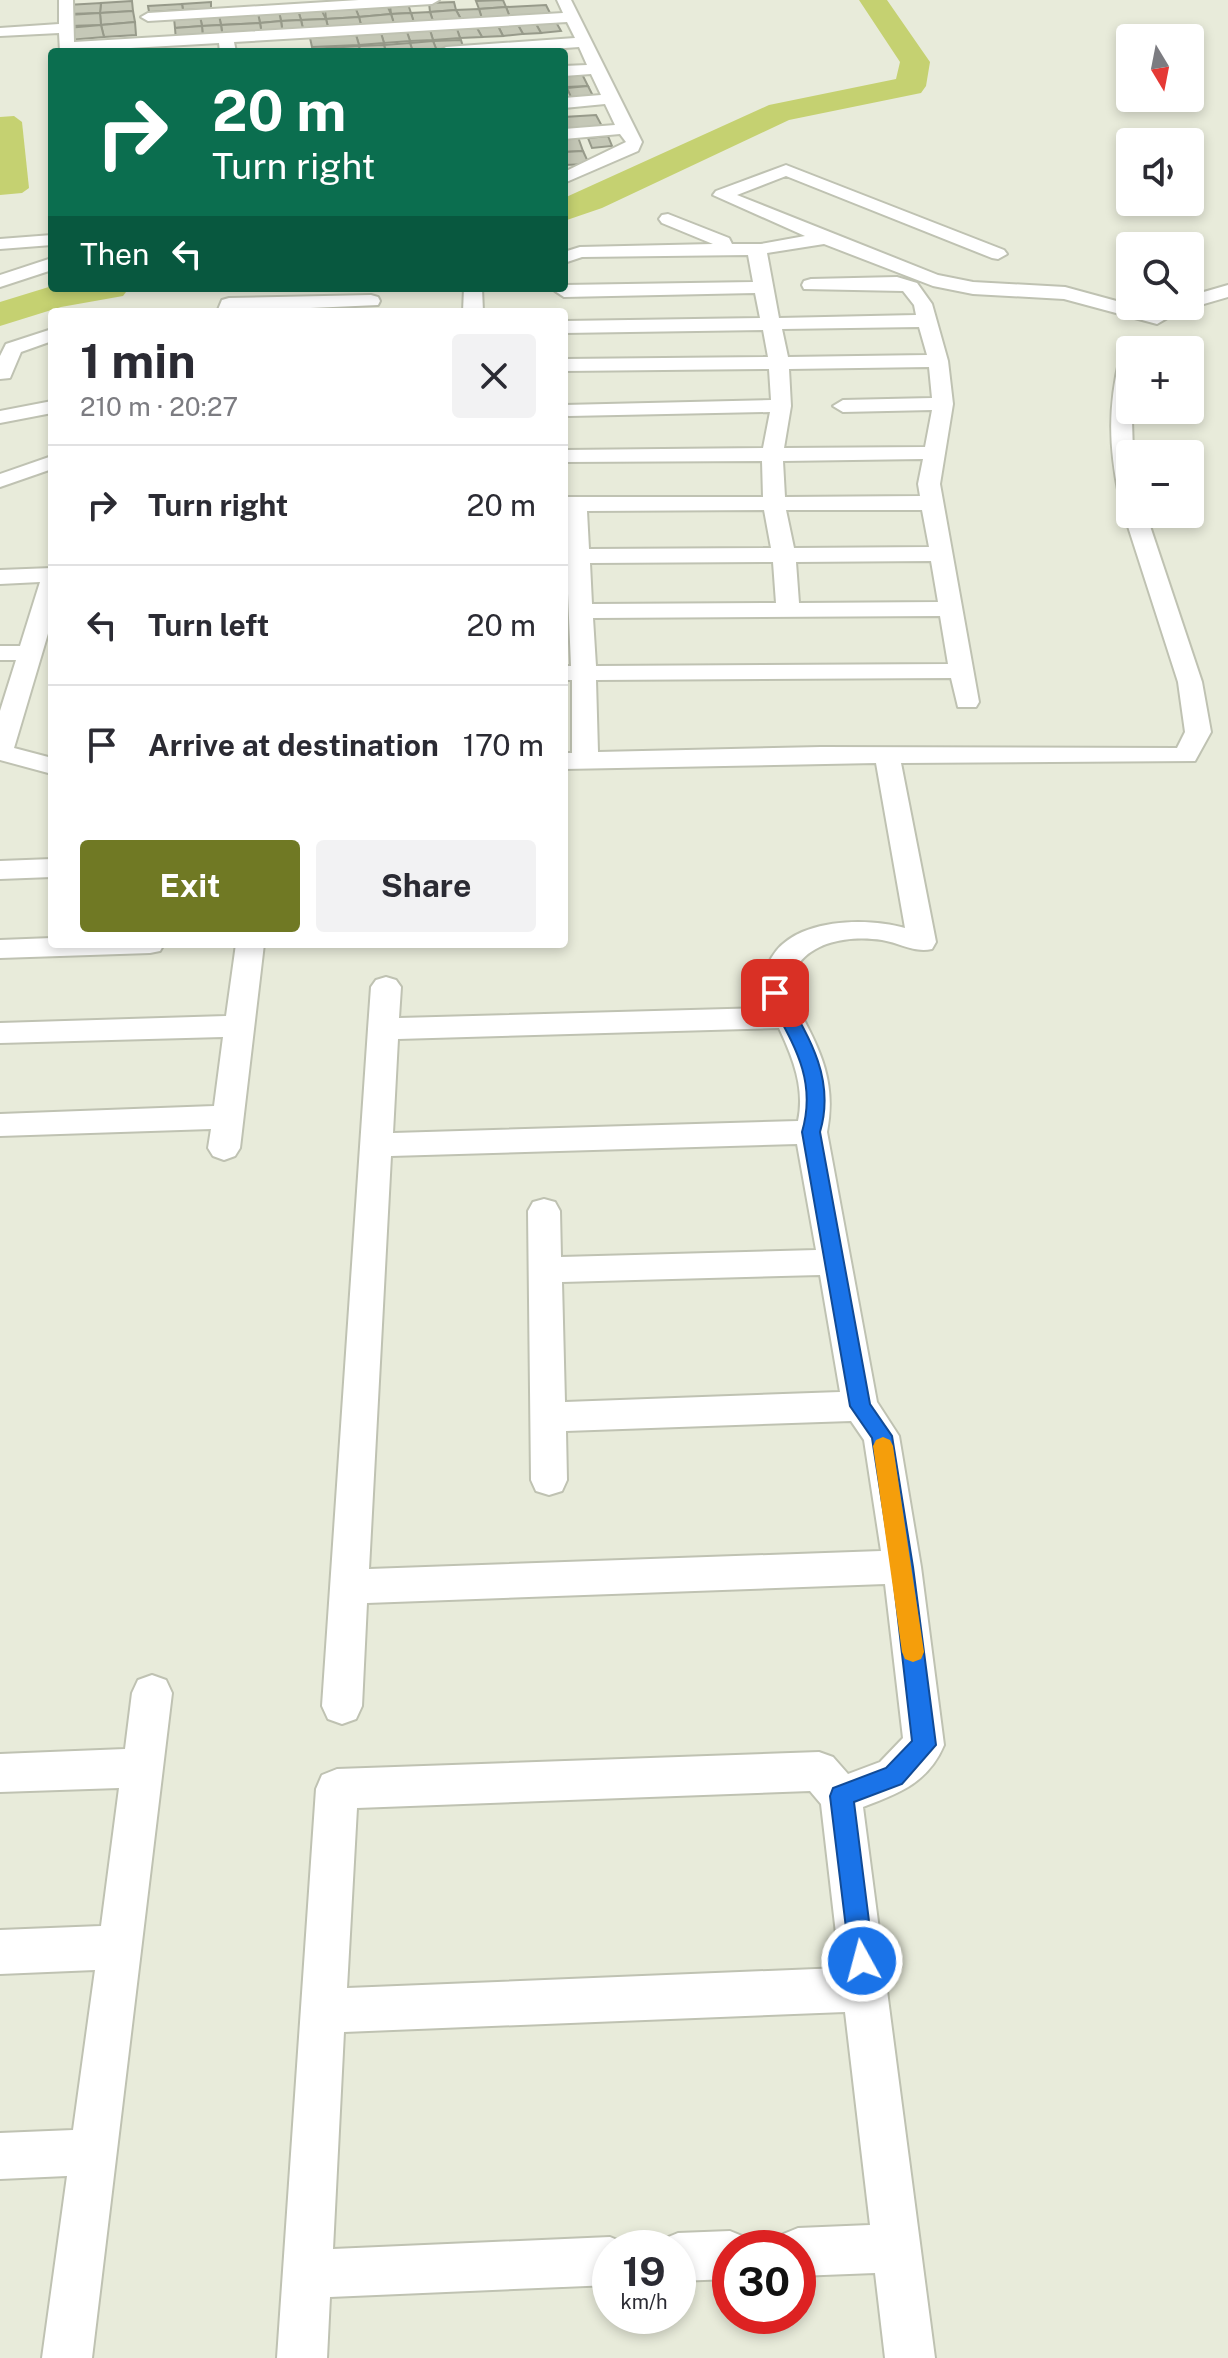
<!DOCTYPE html>
<html lang="en">
<head>
<meta charset="utf-8">
<style>
  :root { --surface:#fff; --page:#f2f2f3; --text:#2b2b33; --muted:#7c7c81; --line:#e1e1e2; --accent:#707924 }
  body { margin:0; font-family:"Public Sans",sans-serif; background:var(--page); color:var(--text); height:100vh; display:flex; flex-direction:column; font-size:30px; white-space:nowrap }
  * { box-sizing:border-box; margin:0 }
  p { font-size:26px; color:var(--muted) }
  .icon { flex:none; width:44px; height:44px; fill:none; stroke:currentColor; stroke-width:2; stroke-linecap:round; stroke-linejoin:round }
  .map { position:relative; flex:1; overflow:hidden }
  .side { position:absolute; left:48px; top:308px; width:520px; height:640px; display:flex; flex-direction:column; background:var(--surface); border-radius:8px; box-shadow:0 4px 12px #0003 }
  .side>* { flex:none }
  .banner { position:absolute; left:48px; top:48px; width:520px; height:244px; border-radius:8px; box-shadow:0 4px 12px #0003; background:#0b6e4f; color:#fff; overflow:hidden }
  .needle { width:52px; rotate:170deg }
  .tools { position:absolute; left:1116px; top:24px; display:grid; gap:16px }
  .tools a { display:grid; place-items:center; width:88px; height:88px; border-radius:8px; background:var(--surface); box-shadow:0 4px 12px #0003; font-size:40px }
  .speed { position:absolute; left:592px; top:2230px; display:flex; gap:16px; font-size:40px; font-weight:700; text-align:center }
  .speed>* { display:grid; place-content:center; width:104px; height:104px; border-radius:50%; background:var(--surface); box-shadow:0 4px 12px #0003; line-height:1 }
  .speed small { font-size:20px; font-weight:400 }
  .speed .limit { border:12px solid #d22; background:#fff; color:#111 }
  .pin { position:absolute; display:grid; place-items:center; width:68px; height:68px; color:#fff; margin:-34px; border-radius:16px; box-shadow:0 4px 12px #0006 }
  .me { position:absolute; width:88px; margin:-44px; rotate:353deg; stroke-linejoin:round; filter:drop-shadow(0 0 6px #0008) }
  .turn { display:flex; align-items:center; gap:28px; height:168px; padding:0 32px; font-size:36px }
  .turn .icon { width:104px; height:104px; stroke-width:2.5 }
  .turn b { display:block; font-size:56px; line-height:68px }
  .then { display:flex; align-items:center; height:76px; padding:0 32px; background:#0003; gap:16px; font-size:30px }
  .round { display:grid; place-items:center; flex:none; width:84px; height:84px; border-radius:8px; background:var(--page) }
  .head { display:flex; align-items:center; justify-content:space-between; height:136px; padding:0 32px }
  h1 { font-size:48px; font-weight:700; line-height:60px }
  .cta { display:flex; gap:16px; margin-top:auto; padding:16px 32px }
  .cta a { flex:1; height:92px; border-radius:8px; background:var(--accent); color:#fff; font-size:32px; font-weight:700; line-height:92px; text-align:center }
  .cta a+a { background:var(--page); color:var(--text) }
  ul { padding:0; list-style:none }
  li { display:flex; align-items:center; gap:24px; height:120px; padding:0 32px; border-top:2px solid var(--line) }
  li div { flex:1 }
  li b { display:block; font-size:30px }
  li em { font-style:normal }
  .map>svg:first-child { display:block }
</style>
</head>
<body>
<div class="map">
<svg width="1228" height="2358" viewBox="0 0 1228 2358">
  <rect width="100%" height="100%" fill="#e8ebda"/>
  <path fill="#c5d171" d="M14,116L22,122L29,188L22,193L0,195V117Z"/>
  <g fill="none" stroke-linecap="round" stroke-linejoin="round">
    <g fill="#c5d171" fill-rule="evenodd">
      <path d="M859,0H887L930,62L926,86L921,93L789,120L602,208L564,221V198L769,105L896,79L900,62Z"/>
      <path d="M52,286V288H129L123,296L61,307L0,326V302Z"/>
    </g>
  </g>
  <g fill="#c5c8b7" stroke="#979a8a" stroke-width="2">
    <path d="M503,0L506,7L479,9L476,1Z"/>
    <path d="M132,1L133,11L100,13L101,3Z"/>
    <path d="M211,2V9L183,10L182,4Z"/>
    <path d="M454,2L456,10L430,12L429,3Z"/>
    <path d="M101,3L100,13L67,14V5Z"/>
    <path d="M182,4L183,10L149,12L148,6Z"/>
    <path d="M408,4L411,13L391,14L390,5Z"/>
    <path d="M387,5L391,14L359,17L355,7Z"/>
    <path d="M546,5L552,17L511,20L506,7Z"/>
    <path d="M355,7L359,17L326,19L325,9Z"/>
    <path d="M506,7L511,20L483,22L479,9Z"/>
    <path d="M321,9L326,19L301,20L298,10Z"/>
    <path d="M479,9L483,22L463,23L456,10Z"/>
    <path d="M298,10L301,20L281,21L279,11Z"/>
    <path d="M456,10L463,23L434,24L430,12Z"/>
    <path d="M133,11L135,22L101,25L100,13Z"/>
    <path d="M279,11L281,21L260,23L258,13Z"/>
    <path d="M430,12L434,24L415,26L411,13Z"/>
    <path d="M100,13L101,25L68,26V15Z"/>
    <path d="M258,13L260,23L221,25L219,15Z"/>
    <path d="M411,13L415,26L395,27L391,14Z"/>
    <path d="M391,14L395,27L362,29L359,17Z"/>
    <path d="M219,15L221,25L202,26L200,16Z"/>
    <path d="M200,16L202,26L175,28L174,18Z"/>
    <path d="M359,17L362,29L329,31L326,19Z"/>
    <path d="M326,19L329,31L304,33L301,20Z"/>
    <path d="M301,20L304,33L283,34L281,21Z"/>
    <path d="M281,21L283,34L262,35L260,23Z"/>
    <path d="M135,22L136,35L104,37L101,25Z"/>
    <path d="M556,22L561,31L541,33L536,24Z"/>
    <path d="M260,23L262,35L223,38L221,25Z"/>
    <path d="M536,24L541,33L523,34L518,25Z"/>
    <path d="M101,25L104,37L69,40L67,28Z"/>
    <path d="M221,25L223,38L203,39L202,26Z"/>
    <path d="M518,25L523,34L503,36L498,26Z"/>
    <path d="M202,26L203,39L176,41L175,28Z"/>
    <path d="M498,26L503,36L482,37L477,28Z"/>
    <path d="M477,28L482,37L460,38L457,29Z"/>
    <path d="M457,29L460,38L433,40L430,30Z"/>
    <path d="M430,30L433,40L410,41L407,32Z"/>
    <path d="M407,32L410,41L384,43L381,33Z"/>
    <path d="M381,33L384,43L359,45L356,35Z"/>
    <path d="M356,35L359,45L312,47L310,38Z"/>
    <path d="M461,40L464,50L437,51L433,41Z"/>
    <path d="M433,41L437,51L413,52L410,43Z"/>
    <path d="M410,43L413,52H386L384,45Z"/>
    <path d="M384,45L386,52H360L359,46Z"/>
    <path d="M359,46L360,52H313L312,49Z"/>
    <path d="M581,72L588,86L566,87L564,73Z"/>
    <path d="M588,86L595,100L573,102L567,88Z"/>
    <path d="M596,115L603,128L564,131V117Z"/>
    <path d="M608,136L612,146L592,148L588,138Z"/>
    <path d="M578,137L583,151L564,152V138Z"/>
    <path d="M583,151L589,164L564,165V152Z"/>
  </g>
  <g fill="none" stroke-linecap="round" stroke-linejoin="round">
    <g stroke="#bfc2b2" stroke-width="4">
      <g id="street">
        <path d="M59,0H73L74,42L563,13L557,0H571L642,142L638,151L564,183V172L626,142L620,134L564,139V129L615,125L605,104L564,108V98L601,95L591,74L564,76V66L587,65L579,47L510,52H438L446,47L575,38L567,22L234,42L236,52H220L219,43L60,52L59,33L0,36V28L59,24Z"/>
        <path d="M359,0H439L432,4L148,21L141,17L148,13Z"/>
        <path d="M786,165L1004,250L1007,254L998,259L992,258L786,176L737,195L938,275L973,282L1065,287L1153,311L1158,306H1190V296L1228,285V297L1190,308L1186,307L1157,324L1064,299L973,294L933,286L824,244L767,253L779,318L916,315L914,305L903,291L804,289L802,285L804,281L811,279L897,277L917,283L932,304L948,361L953,404L940,484L979,702L976,707H958L951,678L596,680L598,752L821,747L1177,748L1185,732L1178,682L1124,514L1130,509V514H1146L1202,682L1211,732L1195,761L901,763L936,942L932,949C914,953 900,943 882,940C855,936 818,939 799,963C793,970 792,984 790,993C815,1042 838,1075 827,1132L877,1402L899,1436L921,1567L944,1745C928,1783 899,1793 863,1807L935,2358H885L875,2273L798,2276V2248H776L781,2235L798,2228L870,2225L845,2012L344,2032L333,2249L610,2237L627,2244L629,2248H610V2285L330,2297L327,2358H277L316,1789L322,1775L337,1769L819,1752L833,1757L848,1774L880,1762L903,1738L885,1584L367,1603L362,1706L356,1719L342,1724L328,1719L322,1706L368,1029L371,987L376,980L386,977L396,980L401,987L399,1018L768,1008L760,993C764,982 765,967 772,957C795,918 867,917 905,928L876,763L564,769V753H572V680H564V666H571L564,497H763L762,461L564,462V450L763,448L770,412L569,416L564,415V405L771,400L769,369L564,371V359L768,357L763,330L564,333V321L760,318L755,293L564,297L555,291L564,285L753,282L748,255L582,257L564,263V252L580,247L713,244L662,223L659,219L662,215L668,214L729,238L732,244H761L805,236L713,195L716,191ZM919,327L927,355L788,357L782,329ZM929,367L932,398L843,400L833,406L843,412L932,410L925,447L784,448L791,406L789,369ZM923,459L918,484L920,496L785,497L783,461ZM764,510L771,548L589,549L587,511ZM786,510H922L929,547L794,548ZM931,561L938,602L799,603L796,562ZM773,562L776,603L592,604L590,563ZM940,616L948,664L596,666L593,618ZM779,1028C793,1058 805,1088 798,1121L393,1133L398,1039ZM797,1144L816,1250L561,1257L560,1211L555,1202L544,1199L533,1202L528,1211L531,1480L536,1491L549,1495L562,1491L567,1480L566,1431L851,1421L864,1440L881,1551L369,1569L391,1156ZM820,1275L840,1392L565,1402L562,1282ZM810,1791L821,1804L840,1968L347,1988L357,1808Z"/>
        <path d="M52,235V245L0,249V239Z"/>
        <path d="M52,258V270L0,287V275Z"/>
        <path d="M464,288H482L483,312H463Z"/>
        <path d="M371,295L378,297L380,301L378,305L217,312L222,300L229,298Z"/>
        <path d="M52,329V341L21,352L10,378L0,379V356L6,344Z"/>
        <path d="M1130,352L1133,454H1130V502L1119,495C1109,447 1108,406 1120,358Z"/>
        <path d="M52,401V413L0,423V411Z"/>
        <path d="M52,456V469L0,487V474Z"/>
        <path d="M52,568V620L14,748L52,758V774L0,760V711L16,660H0V646H20L40,582L0,584V570Z"/>
        <path d="M52,859V877L0,879V861Z"/>
        <path d="M52,938V944H164L160,951L150,953L0,958V940Z"/>
        <path d="M236,944H264L240,1148L235,1156L224,1160L213,1156L208,1148L211,1129L0,1136V1114L214,1106L223,1037L0,1043V1023L226,1016Z"/>
        <path d="M152,1675L166,1680L172,1693L92,2358H42L67,2176L0,2179V2133L73,2130L95,1970L0,1974V1930L101,1926L119,1788L0,1792V1754L125,1749L132,1693L138,1680Z"/>
        <path d="M730,2231L747,2238L751,2248H730V2279L678,2281V2248H658L661,2240L678,2233Z"/>
      </g>
    </g>
    <use href="#street" fill="#fff" fill-rule="evenodd"/>
  </g>
  <path fill="#1a73e8" stroke="#114b97" stroke-width="2" d="M775,987L781,989C808,1035 836,1078 820,1132L870,1404L892,1436L913,1567L936,1745L902,1784L854,1802L874,1961L871,1970L862,1974L853,1970L850,1961L830,1796L833,1788L886,1768L912,1741L892,1567L872,1438L850,1406L802,1132C818,1077 791,1041 766,993Z"/>
  <path fill="#f59e0b" d="M883,1437L890,1440L893,1446L924,1652L921,1659L913,1662L905,1659L902,1652L873,1446L876,1440Z"/>
</svg>
<div class="tools">
<a><svg class="needle" viewBox="-14 -14 28 28"><path d="M0-13l5 13h-10z" fill="#e53935"/><path d="M0 13l5-13h-10z" fill="#7c7c81"/></svg></a>
<a><svg class="icon" aria-label="sound" viewBox="0 0 24 24"><path d="M4 9h4l5-4v14l-5-4H4zM17 9q2 3 0 6"/></svg></a>
<a><svg class="icon" aria-label="search" viewBox="0 0 24 24"><circle cx="10" cy="10" r="6"/><path d="M15 15l6 6"/></svg></a>
<a>+</a>
<a>−</a>
</div>
<div class="speed"><div>19<small>km/h</small></div><div class="limit">30</div></div>
<div class="pin" style="left:775px;top:993px;background:#d93025"><svg class="icon" aria-label="arrive" viewBox="0 0 24 24"><path d="M6 21V4h12l-3 4 3 4H6"/></svg></div>
<svg class="me" style="left:862px;top:1961px" viewBox="-20 -20 40 40"><circle r="17" fill="#1a73e8" stroke="#fff" stroke-width="3"/><path d="M0-11L8 9 0 5-8 9z" fill="#fff"/></svg>
<div class="banner">
<div class="turn"><svg class="icon" aria-label="right" viewBox="0 0 24 24"><path d="M7 20v-9h11M14 6l5 5-5 5"/></svg><div><b>20 m</b>Turn right</div></div>
<div class="then">Then<svg class="icon" aria-label="left" viewBox="0 0 24 24"><path d="M17 20v-9H6M10 6l-5 5 5 5"/></svg></div>
</div>
<section class="side">
<div class="head"><div><h1>1 min</h1><p>210 m · 20:27</p></div><a class="round"><svg class="icon" aria-label="close" viewBox="0 0 24 24"><path d="M6 6l12 12M18 6L6 18"/></svg></a></div>
<ul>
<li><svg class="icon" aria-label="right" viewBox="0 0 24 24"><path d="M7 20v-9h11M14 6l5 5-5 5"/></svg><div><b>Turn right</b></div><em>20 m</em></li>
<li><svg class="icon" aria-label="left" viewBox="0 0 24 24"><path d="M17 20v-9H6M10 6l-5 5 5 5"/></svg><div><b>Turn left</b></div><em>20 m</em></li>
<li><svg class="icon" aria-label="arrive" viewBox="0 0 24 24"><path d="M6 21V4h12l-3 4 3 4H6"/></svg><div><b>Arrive at destination</b></div><em>170 m</em></li>
</ul>
<div class="cta"><a>Exit</a><a>Share</a></div>
</section>
</div>
</body>
</html>
